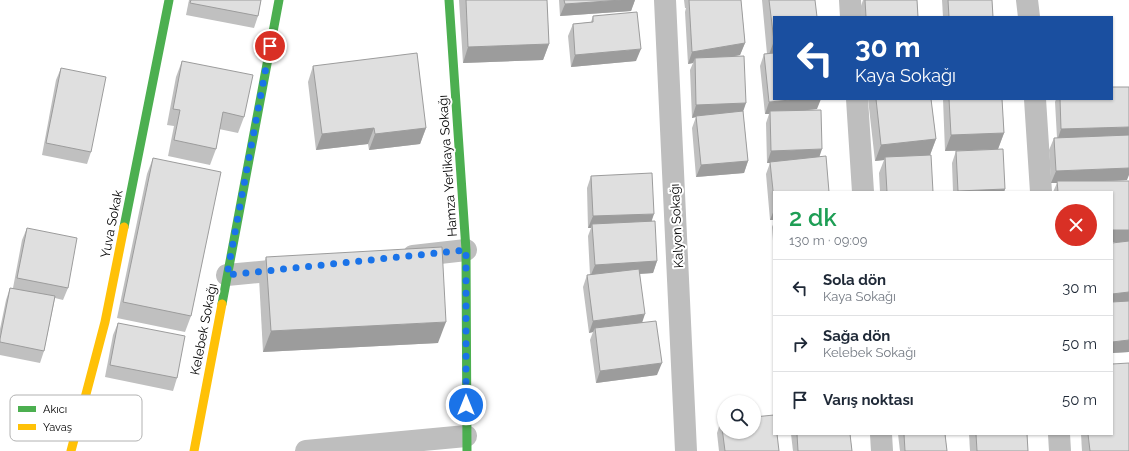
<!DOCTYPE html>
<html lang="tr">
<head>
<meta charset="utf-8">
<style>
  :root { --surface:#fff; --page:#f6f6f7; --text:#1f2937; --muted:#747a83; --line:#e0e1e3 }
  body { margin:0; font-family:Raleway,sans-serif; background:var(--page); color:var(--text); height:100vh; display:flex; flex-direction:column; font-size:15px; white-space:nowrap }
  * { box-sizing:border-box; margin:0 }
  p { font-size:13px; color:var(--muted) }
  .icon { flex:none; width:22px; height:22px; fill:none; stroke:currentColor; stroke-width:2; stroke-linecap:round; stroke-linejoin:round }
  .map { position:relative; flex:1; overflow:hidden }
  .panel { position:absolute; left:773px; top:191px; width:340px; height:244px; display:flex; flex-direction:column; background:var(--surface); border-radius:0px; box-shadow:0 1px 3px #0004 }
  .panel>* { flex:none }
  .hud { position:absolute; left:773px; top:16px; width:340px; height:84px; border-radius:0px; box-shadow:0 1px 3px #0004; background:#1a4fa0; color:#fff; overflow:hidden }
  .fabs { position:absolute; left:717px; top:395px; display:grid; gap:8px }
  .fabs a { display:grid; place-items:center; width:44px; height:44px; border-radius:50%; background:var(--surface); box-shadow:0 1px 3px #0004; font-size:20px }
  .pin { position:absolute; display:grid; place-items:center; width:34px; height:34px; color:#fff; margin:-17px; border:2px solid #fff; border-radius:50%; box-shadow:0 1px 4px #0007 }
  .me { position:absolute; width:44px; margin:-22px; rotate:0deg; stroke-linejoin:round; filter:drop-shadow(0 0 3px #0008) }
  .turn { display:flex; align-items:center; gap:14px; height:84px; padding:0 16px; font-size:18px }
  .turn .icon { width:52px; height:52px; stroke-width:2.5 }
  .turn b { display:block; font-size:28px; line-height:34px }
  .round { display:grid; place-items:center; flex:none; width:42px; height:42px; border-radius:21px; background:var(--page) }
  .summary { display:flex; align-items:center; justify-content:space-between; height:68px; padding:0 16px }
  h1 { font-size:24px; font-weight:600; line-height:30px; color:#1e9e55 }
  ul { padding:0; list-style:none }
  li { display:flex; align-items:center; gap:12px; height:56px; padding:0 16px; border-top:1px solid var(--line) }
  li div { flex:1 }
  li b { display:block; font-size:15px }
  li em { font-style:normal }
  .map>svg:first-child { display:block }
</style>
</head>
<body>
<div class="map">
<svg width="1129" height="451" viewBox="0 0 1129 451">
  <rect width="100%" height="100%" fill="#fff"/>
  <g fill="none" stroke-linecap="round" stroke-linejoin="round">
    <g stroke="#bebebe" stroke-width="22">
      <path d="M665,0L686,451"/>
      <path d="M850,0L851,17"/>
      <path d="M1027,0L1029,17"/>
      <path d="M857,99L863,192"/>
      <path d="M1035,99L1041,192"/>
      <path d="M413,256L466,250"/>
      <path d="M227,275L291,269"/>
      <path d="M881,434L882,451"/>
      <path d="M1059,434L1060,451"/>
      <path d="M306,451L466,436"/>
    </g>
    <g stroke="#4caf50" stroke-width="9">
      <path d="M449,0L466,250L467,451"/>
      <path d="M124,227L169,0"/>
      <path d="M222,304L279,0"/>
    </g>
    <g stroke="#ffc107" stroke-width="9">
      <path d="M71,451L105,322L124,227"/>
      <path d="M194,451L222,304"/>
    </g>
  </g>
  <g fill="#c0c0c0">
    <path d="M189,0H261L258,16L254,28L186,15Z"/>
    <path d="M459,0H547L549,44L543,60L463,63Z"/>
    <path d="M559,0H635L631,11L560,16Z"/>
    <path d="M684,0H741L745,43L740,55L732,57L743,111L748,161L744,173L696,177L692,128L696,117L692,118L690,70L693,63L688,64L685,12L686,8H685Z"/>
    <path d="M762,0H815L774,17L817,109L806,110L774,192V220H770L766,174L770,163H767L766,123L769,114H765L760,66L764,54H767Z"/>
    <path d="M863,0H917L918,17H861V6Z"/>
    <path d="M942,0H992L993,17H943Z"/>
    <path d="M593,16L636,61L571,67L568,36L573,24L591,22Z"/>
    <path d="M182,61L244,117L238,133L219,129L216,149L210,165L168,156L174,126L167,125L176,77Z"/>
    <path d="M313,66L426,128L420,144L369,150L368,144L316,150L308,82Z"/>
    <path d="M61,68L91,152L87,164L42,155L56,80Z"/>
    <path d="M868,99H931L936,139L930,155L922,156L933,192H880L879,173L884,160L875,161Z"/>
    <path d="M943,99H1002L1004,133L998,149L1005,189L1004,192H953L952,163L956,151H945Z"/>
    <path d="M1056,99H1112L1127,180L1113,181H1129V352L1112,353V243L1120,242L1112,192H1053L1057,183H1051L1049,150L1054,138H1057L1055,102Z"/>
    <path d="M153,158L191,316L185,332L117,318L147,174Z"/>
    <path d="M591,176L652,221L657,261L653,273L640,274L642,322L657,375L596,383L590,340L593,332L589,333L583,287L587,275H590L588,236L591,228H588L587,188Z"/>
    <path d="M774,222V254L772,227Z"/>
    <path d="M27,228L68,288L63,300L55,298L44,351L40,363L0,355V329L6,300L10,288H13L22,240Z"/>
    <path d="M266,257L438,343L263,352L259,278Z"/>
    <path d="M118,323L177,378L173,391L105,377L113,335Z"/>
    <path d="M721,420L779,451H719L717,433Z"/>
    <path d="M791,434H850L852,451H793Z"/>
    <path d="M898,434H945L947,451H900Z"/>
    <path d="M969,434H1027L1028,451H970Z"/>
    <path d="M1081,434H1112L1129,451H1082Z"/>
  </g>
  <g fill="#9c9c9c">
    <path d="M622,0H635L631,11L560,16L565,4Z"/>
    <path d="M774,41V57H768Z"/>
    <path d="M745,43L740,55L695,63V58L693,63L688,64L692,52Z"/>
    <path d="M549,44L543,60L463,63L468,47Z"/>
    <path d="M641,49L636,61L571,67L575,55Z"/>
    <path d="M801,99H821L817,109L770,114V111L769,114H765L769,102Z"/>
    <path d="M746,103L742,115L696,116V117L692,118L696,105Z"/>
    <path d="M1129,127V139L1057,141L1061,129Z"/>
    <path d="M374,128L368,144L316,150L322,134Z"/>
    <path d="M426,128L420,144L369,150L375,134Z"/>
    <path d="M1004,133L998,149L945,151L951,135Z"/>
    <path d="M936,139L930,155L885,160V157L884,160L875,161L881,145Z"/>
    <path d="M822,149L818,161L767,163L771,151Z"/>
    <path d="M748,161L744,173L696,177L701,165Z"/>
    <path d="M1129,168V175L1127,180L1057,183V181V183H1051L1056,171Z"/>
    <path d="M1005,189L1004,192H958V191Z"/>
    <path d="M774,210V220H770Z"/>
    <path d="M654,214L650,226L592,224L591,228H588L593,216Z"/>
    <rect x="1112" y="230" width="17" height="12"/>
    <path d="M657,261L653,273L590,277L595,265Z"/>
    <path d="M1129,292V304L1112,305V294Z"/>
    <path d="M645,314L641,326L595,328L593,332L589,333L593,321Z"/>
    <path d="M446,322L438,343L263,352L271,331Z"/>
    <path d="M1129,340V352L1112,353V342Z"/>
    <path d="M662,363L657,375L596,383L600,371Z"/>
  </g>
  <g fill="#dfdfdf" stroke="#9c9c9c">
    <path d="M191,0H261L258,16L190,3Z"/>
    <path d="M466,0H547L549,44L468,47Z"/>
    <path d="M564,0H622L565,4Z"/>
    <path d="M689,0H741L745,43L692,52Z"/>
    <path d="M769,0H815L817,17H774V41Z"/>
    <path d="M865,0H917L918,17H866Z"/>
    <path d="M948,0H992L993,17H949Z"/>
    <path d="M637,12L641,49L575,55L573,24L593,22V16Z"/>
    <path d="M417,53L426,128L375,134L374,128L322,134L313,66Z"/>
    <path d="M774,53V99H801L769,102L764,54Z"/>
    <path d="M744,56L746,103L696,105L695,58Z"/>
    <path d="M182,61L253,75L244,117L223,112L216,149L174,140L180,110L173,109Z"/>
    <path d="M61,68L106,77L91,152L46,143Z"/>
    <path d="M1112,87H1129V127L1061,129L1060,99H1112Z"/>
    <path d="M876,99H931L936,139L881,145Z"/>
    <path d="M949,99H1002L1004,133L951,135Z"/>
    <path d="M821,110L822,149L771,151L770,111Z"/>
    <path d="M743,111L748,161L701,165L696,116Z"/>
    <path d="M1129,135V168L1056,171L1054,138Z"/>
    <path d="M1003,149L1005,189L958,191L956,151Z"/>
    <path d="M931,155L933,192H887L885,157Z"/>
    <path d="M826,156L829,192H774V200L770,162Z"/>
    <path d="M153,158L221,172L191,316L123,302Z"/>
    <path d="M652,173L654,214L593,216L591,176Z"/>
    <path d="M1057,181H1129V230H1112V192H1058Z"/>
    <path d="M655,221L657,261L595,265L592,224Z"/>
    <path d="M27,228L77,238L68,288L17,278Z"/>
    <path d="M1129,241V292L1112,294V243Z"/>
    <path d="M442,247L446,322L271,331L266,257Z"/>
    <path d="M639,269L645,314L593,321L587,275Z"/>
    <path d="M10,288L55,296L44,351L0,342V339Z"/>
    <path d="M1129,301V340L1112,342V302Z"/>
    <path d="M656,321L662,363L600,371L595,328Z"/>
    <path d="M118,323L185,336L177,378L110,365Z"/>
    <path d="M1129,363V451H1090L1088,434H1112V364Z"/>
    <path d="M774,415V434H777L779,451H725L721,420H724V432H754V417Z"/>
    <path d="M797,434H850L852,451H798Z"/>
    <path d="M904,434H945L947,451H905Z"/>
    <path d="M976,434H1027L1028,451H977Z"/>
  </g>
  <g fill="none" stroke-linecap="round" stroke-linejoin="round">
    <path stroke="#1a73e8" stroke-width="7" stroke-dasharray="0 12.6" d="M270,46L227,275L466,250V405"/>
  </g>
  <g text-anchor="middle" stroke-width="4" stroke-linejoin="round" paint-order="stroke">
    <g font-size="13" fill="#000" stroke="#fff">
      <text transform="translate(447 166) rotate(-94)" y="5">Hamza Yerlikaya Sokağı</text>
      <text transform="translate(111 224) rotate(-79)" y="5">Yuva Sokak</text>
      <text transform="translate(676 226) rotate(-93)" y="5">Kalyon Sokağı</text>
      <text transform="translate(203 329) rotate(-79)" y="5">Kelebek Sokağı</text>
    </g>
  </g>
  <rect x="10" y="395" width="132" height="46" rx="6" fill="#fff" stroke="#b2b2b2" stroke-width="1"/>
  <rect x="18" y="406" width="18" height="6" fill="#4caf50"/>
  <rect x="18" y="424" width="18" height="6" fill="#ffc107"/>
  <g font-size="11" fill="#000">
    <text x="43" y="413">Akıcı</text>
    <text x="43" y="431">Yavaş</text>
  </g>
</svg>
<div class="fabs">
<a><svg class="icon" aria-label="search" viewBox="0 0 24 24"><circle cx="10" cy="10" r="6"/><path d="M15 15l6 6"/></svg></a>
</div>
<div class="pin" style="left:270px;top:46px;background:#d93025"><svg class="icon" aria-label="arrive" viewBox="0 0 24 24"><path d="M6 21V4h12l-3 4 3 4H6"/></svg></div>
<svg class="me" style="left:466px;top:405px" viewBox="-20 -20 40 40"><circle r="17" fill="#1a73e8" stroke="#fff" stroke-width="3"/><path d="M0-11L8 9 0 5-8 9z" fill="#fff"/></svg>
<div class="hud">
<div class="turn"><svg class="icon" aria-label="left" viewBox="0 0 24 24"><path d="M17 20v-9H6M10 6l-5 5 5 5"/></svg><div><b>30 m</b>Kaya Sokağı</div></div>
</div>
<section class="panel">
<div class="summary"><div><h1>2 dk</h1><p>130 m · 09:09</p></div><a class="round" style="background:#d93025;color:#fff"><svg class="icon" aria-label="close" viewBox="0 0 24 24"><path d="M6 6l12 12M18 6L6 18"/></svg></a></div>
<ul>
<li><svg class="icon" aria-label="left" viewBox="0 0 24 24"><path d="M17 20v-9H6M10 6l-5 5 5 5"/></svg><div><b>Sola dön</b><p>Kaya Sokağı</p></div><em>30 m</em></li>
<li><svg class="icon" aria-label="right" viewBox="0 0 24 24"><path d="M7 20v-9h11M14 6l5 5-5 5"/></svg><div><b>Sağa dön</b><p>Kelebek Sokağı</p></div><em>50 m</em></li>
<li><svg class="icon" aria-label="arrive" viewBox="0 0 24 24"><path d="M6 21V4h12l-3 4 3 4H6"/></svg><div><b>Varış noktası</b></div><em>50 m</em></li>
</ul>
</section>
</div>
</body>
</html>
